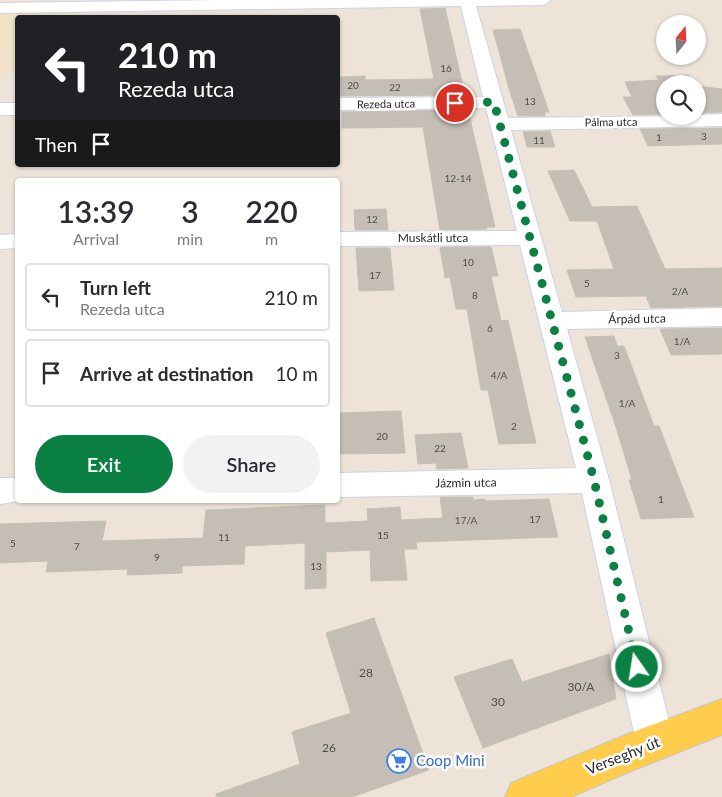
<!DOCTYPE html>
<html lang="en">
<head>
<meta charset="utf-8">
<style>
  :root { --surface:#fff; --page:#f2f2f3; --text:#2b2b33; --muted:#7c7c81; --line:#e1e1e2; --accent:#0b8043 }
  body { margin:0; font-family:Lato,sans-serif; background:var(--page); color:var(--text); height:100vh; display:flex; flex-direction:column; font-size:19px; white-space:nowrap }
  * { box-sizing:border-box; margin:0 }
  p { font-size:16px; color:var(--muted) }
  .icon { flex:none; width:28px; height:28px; fill:none; stroke:currentColor; stroke-width:2; stroke-linecap:round; stroke-linejoin:round }
  .map { position:relative; flex:1; overflow:hidden }
  .panel { position:absolute; left:15px; top:178px; width:325px; height:325px; display:flex; flex-direction:column; background:var(--surface); border-radius:5px; box-shadow:0 1px 4px #0004 }
  .panel>* { flex:none }
  .guide { position:absolute; left:15px; top:15px; width:325px; height:152px; border-radius:5px; box-shadow:0 1px 4px #0004; background:#202124; color:#fff; overflow:hidden }
  .needle { width:32px; rotate:18deg }
  .tools { position:absolute; left:656px; top:15px; display:grid; gap:10px }
  .tools a { display:grid; place-items:center; width:50px; height:50px; border-radius:50%; background:var(--surface); box-shadow:0 1px 4px #0004; font-size:25px }
  .pin { position:absolute; display:grid; place-items:center; width:42px; height:42px; color:#fff; margin:-21px; border:2px solid #fff; border-radius:50%; box-shadow:0 1px 5px #0007 }
  .me { position:absolute; width:55px; margin:-28px; rotate:347deg; stroke-linejoin:round; filter:drop-shadow(0 0 4px #0008) }
  .turn { display:flex; align-items:center; gap:18px; height:105px; padding:0 20px; font-size:22px }
  .turn .icon { width:65px; height:65px; stroke-width:2.5 }
  .turn b { display:block; font-size:35px; line-height:42px }
  .then { display:flex; align-items:center; height:48px; padding:0 20px; background:#0003; gap:10px; font-size:19px }
  .eta { display:flex; justify-content:space-evenly; align-items:center; height:85px; text-align:center }
  .eta b { font-size:30px; font-weight:600; line-height:35px }
  .cta { display:flex; gap:10px; margin-top:auto; padding:10px 20px }
  .cta a { flex:1; height:58px; border-radius:30px; background:var(--accent); color:#fff; font-size:20px; font-weight:600; line-height:58px; text-align:center }
  .cta a+a { background:var(--page); color:var(--text) }
  ul { padding:0; list-style:none }
  li { display:flex; align-items:center; gap:15px; height:68px; margin:0 10px 8px; padding:0 10px; border:2px solid var(--line); border-radius:5px }
  li div { flex:1 }
  li b { display:block; font-size:19px }
  li em { font-style:normal }
  .map>svg:first-child { display:block }
</style>
</head>
<body>
<div class="map">
<svg width="722" height="797" viewBox="0 0 722 797">
  <rect width="100%" height="100%" fill="#ede3d9"/>
  <path fill="#f1e1c6" d="M84,11L81,17L18,18L17,72L0,73V12Z"/>
  <g fill="#c4beb5" stroke="#c8c0b3">
    <path d="M445,8L465,95L341,96L340,77L365,76V80L434,79L420,9Z"/>
    <path d="M520,29L549,112H545V116H518L510,92L493,30Z"/>
    <path d="M688,75L694,84H665V114L633,115L623,97H632L625,82L659,80L656,76Z"/>
    <path d="M698,86L722,89V112L698,113Z"/>
    <path d="M468,110L495,227H486L487,229L440,230L423,127L342,128V112Z"/>
    <path d="M722,128V144L648,146L640,129Z"/>
    <path d="M550,131L555,147H527L523,132Z"/>
    <path d="M574,170L592,207L637,206L665,269L722,268V306L651,308L646,296L576,297L567,270L614,269L597,221H570L548,171Z"/>
    <path d="M386,209L388,230H355L354,210Z"/>
    <path d="M443,247H491L498,276H491L501,321L508,320L536,443L499,444L488,390H481L467,309H456L450,277L445,278L440,248Z"/>
    <path d="M356,248H390L394,290L359,291Z"/>
    <path d="M722,328V354L671,355L660,329Z"/>
    <path d="M614,336L617,346H624L654,426H659L694,517L641,519L629,480H632L616,427L585,337Z"/>
    <path d="M401,411L405,453L338,454V413Z"/>
    <path d="M461,433L468,468L437,469L436,463L418,464L415,435Z"/>
    <path d="M440,497H473V500L485,499V501L549,499L558,537L416,542L417,549H404L407,580L371,581L370,550L326,552V588L305,589V543L245,546L244,564L182,566V573L127,575L128,569L46,572L48,561L0,563V524L106,521L102,541L203,538L206,510L325,505V523L368,521L367,509L400,507L401,520L443,518Z"/>
    <path d="M374,618L429,770L352,797H216V794L300,764L292,732L351,713L326,633Z"/>
    <path d="M609,654L616,699L483,748L454,677L512,659L522,682Z"/>
  </g>
  <g fill="none" stroke-linecap="round" stroke-linejoin="round">
    <g stroke="#ced3e4" stroke-width="2">
      <g id="minor">
        <path d="M219,0H550L548,3L542,5L476,6L508,118L698,116V115L722,114V126L511,130L562,312L722,308V326L567,329L609,480L674,742L668,755L655,761L642,755L636,742L582,493L338,497V473L576,468L520,245L338,246V232L517,231L486,108L338,110V98L483,97L461,6L0,13V3Z"/>
        <rect x="0" y="103" width="18" height="12"/>
        <path d="M18,234V248L0,249V235Z"/>
        <path d="M0,478H18V500H25L0,504Z"/>
      </g>
    </g>
    <g stroke="#c7c7c7" stroke-width="2">
      <path id="major" d="M722,699V735L631,771L571,797H505L511,783L625,735Z"/>
    </g>
    <use href="#minor" fill="#fff" fill-rule="evenodd"/>
    <use href="#major" fill="#ffcc4c" fill-rule="evenodd"/>
  </g>
  <g fill="none" stroke-linecap="round" stroke-linejoin="round">
    <path stroke="#0b8043" stroke-width="9" stroke-dasharray="0 16.2" d="M455,103L494,102L594,480L637,667"/>
  </g>
  <defs>
    <g id="supermarket-ring" transform="scale(1.25)"><circle r="9.5" fill="#fff" stroke="#3f7fe0" stroke-width="1.5"/><path d="M-6-5.5h2.5l.6 2H6L4.5 2H-2.5L-4.4-4H-6ZM-1.5 3.2a1.3 1.3 0 1 0 .1 0ZM3 3.2a1.3 1.3 0 1 0 .1 0Z" fill="#3f7fe0"/></g>
  </defs>
  <g fill-rule="evenodd">
    <use href="#supermarket-ring" x="399" y="761"/>
  </g>
  <g text-anchor="middle" stroke-width="5" stroke-linejoin="round" paint-order="stroke">
    <g font-size="10" fill="#504e4c">
      <text x="446" y="72">16</text>
      <text x="353" y="89">20</text>
      <text x="395" y="91">22</text>
      <text x="530" y="105">13</text>
      <text x="704" y="140">3</text>
      <text x="659" y="141">1</text>
      <text x="539" y="144">11</text>
      <text x="458" y="182">12-14</text>
      <text x="372" y="223">12</text>
      <text x="468" y="266">10</text>
      <text x="375" y="279">17</text>
      <text x="587" y="287">5</text>
      <text x="680" y="295">2/A</text>
      <text x="475" y="299">8</text>
      <text x="490" y="332">6</text>
      <text x="682" y="345">1/A</text>
      <text x="617" y="359">3</text>
      <text x="499" y="379">4/A</text>
      <text x="627" y="407">1/A</text>
      <text x="514" y="430">2</text>
      <text x="382" y="440">20</text>
      <text x="440" y="452">22</text>
      <text x="661" y="503">1</text>
      <text x="535" y="523">17</text>
      <text x="466" y="524">17/A</text>
      <text x="383" y="539">15</text>
      <text x="224" y="541">11</text>
      <text x="13" y="547">5</text>
      <text x="77" y="550">7</text>
      <text x="157" y="561">9</text>
      <text x="316" y="570">13</text>
    </g>
    <g font-size="11" fill="#292929" stroke="#fff">
      <text transform="translate(386 104) rotate(-1)" y="4">Rezeda utca</text>
      <text transform="translate(611 122) rotate(-1)" y="4">Pálma utca</text>
    </g>
    <g font-size="12" fill="#292929" stroke="#fff">
      <text x="433" y="242">Muskátli utca</text>
      <text transform="translate(637 319) rotate(-1)" y="4">Árpád utca</text>
      <text transform="translate(466 483) rotate(-1)" y="4">Jázmin utca</text>
    </g>
    <g font-size="12" fill="#504e4c">
      <text x="366" y="677">28</text>
      <text x="581" y="691">30/A</text>
      <text x="498" y="706">30</text>
      <text x="329" y="752">26</text>
    </g>
    <g font-size="15" fill="#292929" stroke="#fff">
      <text transform="translate(623 756) rotate(-22)" y="5">Verseghy út</text>
    </g>
    <g font-size="15" fill="#366cbe" stroke="#fff" text-anchor="start">
      <text x="416" y="766">Coop Mini</text>
    </g>
  </g>
</svg>
<div class="tools">
<a><svg class="needle" viewBox="-14 -14 28 28"><path d="M0-13l5 13h-10z" fill="#e53935"/><path d="M0 13l5-13h-10z" fill="#7c7c81"/></svg></a>
<a><svg class="icon" aria-label="search" viewBox="0 0 24 24"><circle cx="10" cy="10" r="6"/><path d="M15 15l6 6"/></svg></a>
</div>
<div class="pin" style="left:455px;top:103px;background:#d93025"><svg class="icon" aria-label="arrive" viewBox="0 0 24 24"><path d="M6 21V4h12l-3 4 3 4H6"/></svg></div>
<svg class="me" style="left:637px;top:667px" viewBox="-20 -20 40 40"><circle r="17" fill="#0b8043" stroke="#fff" stroke-width="3"/><path d="M0-11L8 9 0 5-8 9z" fill="#fff"/></svg>
<div class="guide">
<div class="turn"><svg class="icon" aria-label="left" viewBox="0 0 24 24"><path d="M17 20v-9H6M10 6l-5 5 5 5"/></svg><div><b>210 m</b>Rezeda utca</div></div>
<div class="then">Then<svg class="icon" aria-label="arrive" viewBox="0 0 24 24"><path d="M6 21V4h12l-3 4 3 4H6"/></svg></div>
</div>
<section class="panel">
<div class="eta">
<div><b>13:39</b><p>Arrival</p></div>
<div><b>3</b><p>min</p></div>
<div><b>220</b><p>m</p></div>
</div>
<ul>
<li><svg class="icon" aria-label="left" viewBox="0 0 24 24"><path d="M17 20v-9H6M10 6l-5 5 5 5"/></svg><div><b>Turn left</b><p>Rezeda utca</p></div><em>210 m</em></li>
<li><svg class="icon" aria-label="arrive" viewBox="0 0 24 24"><path d="M6 21V4h12l-3 4 3 4H6"/></svg><div><b>Arrive at destination</b></div><em>10 m</em></li>
</ul>
<div class="cta"><a>Exit</a><a>Share</a></div>
</section>
</div>
</body>
</html>
